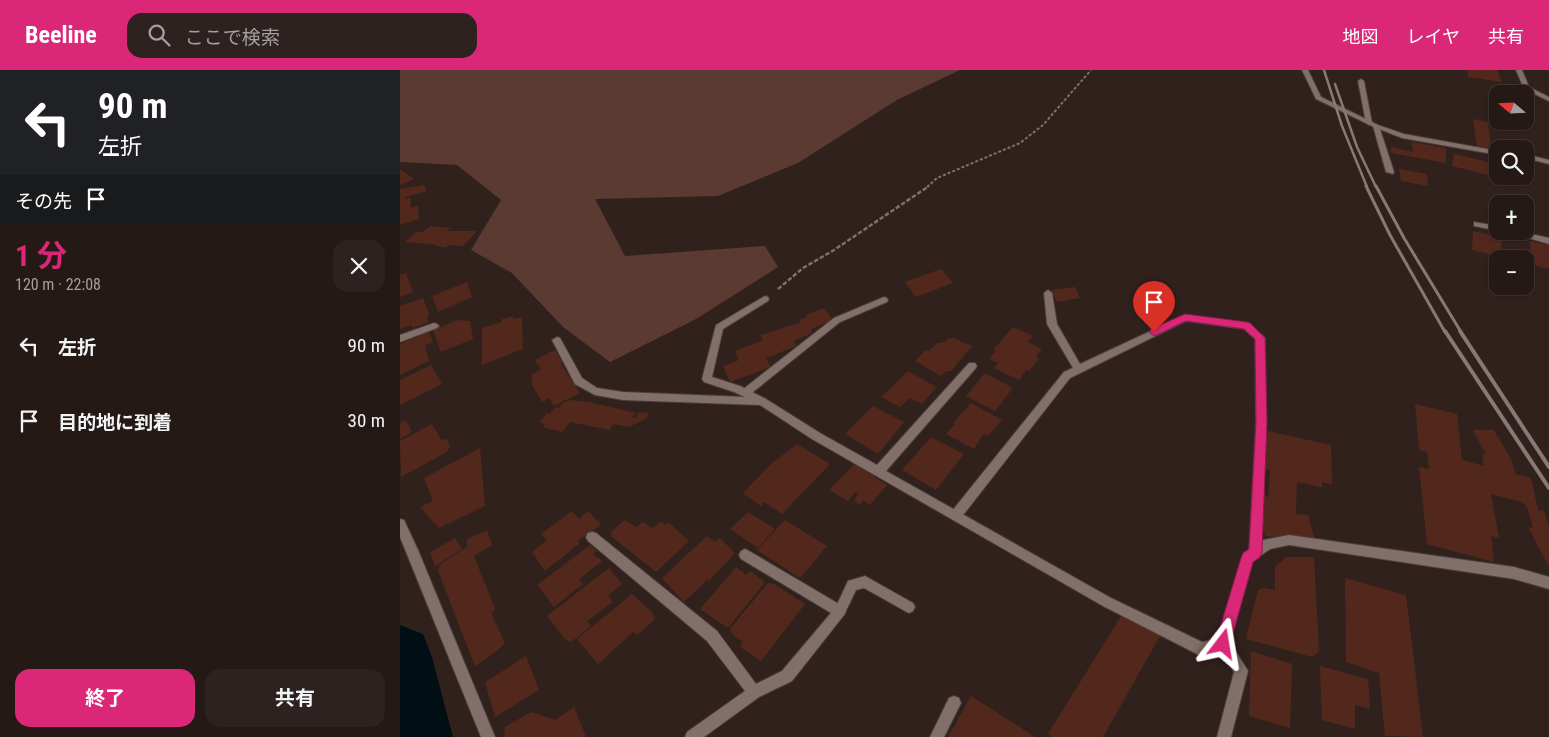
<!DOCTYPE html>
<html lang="ja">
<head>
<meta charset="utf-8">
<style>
  :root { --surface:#251916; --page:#2d221f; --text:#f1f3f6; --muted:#a3a0a1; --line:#423835; --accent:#db2777 }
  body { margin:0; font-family:"Roboto Condensed","Noto Sans JP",sans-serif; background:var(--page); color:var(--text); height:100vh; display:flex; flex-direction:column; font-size:19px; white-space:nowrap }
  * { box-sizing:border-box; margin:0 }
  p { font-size:16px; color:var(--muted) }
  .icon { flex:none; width:28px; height:28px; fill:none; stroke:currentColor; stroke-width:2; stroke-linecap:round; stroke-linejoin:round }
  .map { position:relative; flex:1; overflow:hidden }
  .panel { display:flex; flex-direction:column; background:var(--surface); width:400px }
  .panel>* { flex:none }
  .hud { background:#202124; color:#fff; overflow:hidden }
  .needle { width:32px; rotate:289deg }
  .tools { position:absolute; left:1089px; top:15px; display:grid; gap:10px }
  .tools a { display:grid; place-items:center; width:45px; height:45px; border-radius:10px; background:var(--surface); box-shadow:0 1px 4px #0004,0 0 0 1px var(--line); font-size:25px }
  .pin { position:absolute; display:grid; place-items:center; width:42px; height:42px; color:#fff; margin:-51px -21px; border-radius:50% 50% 50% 0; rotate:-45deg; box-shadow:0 0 5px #0007 }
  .pin .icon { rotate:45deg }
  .me { position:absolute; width:55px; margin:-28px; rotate:14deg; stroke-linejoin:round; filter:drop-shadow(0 0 4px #0008) }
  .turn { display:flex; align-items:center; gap:18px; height:105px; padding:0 15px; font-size:22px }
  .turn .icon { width:65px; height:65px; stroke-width:2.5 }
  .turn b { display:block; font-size:35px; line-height:42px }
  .then { display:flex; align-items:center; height:48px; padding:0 15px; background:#0003; gap:10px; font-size:19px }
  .round { display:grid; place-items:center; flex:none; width:52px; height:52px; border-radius:15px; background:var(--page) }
  .overview { display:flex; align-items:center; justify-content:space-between; height:85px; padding:0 15px }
  h1 { font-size:30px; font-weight:700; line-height:38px; color:var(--accent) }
  .button { display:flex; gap:10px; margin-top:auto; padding:10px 15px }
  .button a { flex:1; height:58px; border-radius:15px; background:var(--accent); color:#fff; font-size:20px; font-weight:700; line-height:58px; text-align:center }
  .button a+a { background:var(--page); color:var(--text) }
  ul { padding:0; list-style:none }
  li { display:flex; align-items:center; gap:15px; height:75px; padding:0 15px }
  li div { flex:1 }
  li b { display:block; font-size:19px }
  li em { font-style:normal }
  header { display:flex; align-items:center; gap:30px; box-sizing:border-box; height:70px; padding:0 25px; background:var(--accent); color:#fff }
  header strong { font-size:24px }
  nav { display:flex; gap:28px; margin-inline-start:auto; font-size:18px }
  .search { width:350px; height:45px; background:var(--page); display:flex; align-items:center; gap:12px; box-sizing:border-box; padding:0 18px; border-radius:15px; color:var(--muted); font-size:19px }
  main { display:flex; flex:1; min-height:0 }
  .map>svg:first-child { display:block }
</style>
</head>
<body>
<header>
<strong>Beeline</strong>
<div class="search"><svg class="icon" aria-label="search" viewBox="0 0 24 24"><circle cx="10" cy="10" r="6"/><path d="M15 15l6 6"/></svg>ここで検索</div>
<nav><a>地図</a><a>レイヤ</a><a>共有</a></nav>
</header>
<main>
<section class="panel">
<div class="hud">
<div class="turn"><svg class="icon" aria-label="left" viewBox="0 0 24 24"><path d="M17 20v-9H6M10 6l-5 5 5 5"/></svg><div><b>90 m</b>左折</div></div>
<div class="then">その先<svg class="icon" aria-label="arrive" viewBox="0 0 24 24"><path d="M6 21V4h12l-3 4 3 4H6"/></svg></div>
</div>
<div class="overview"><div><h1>1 分</h1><p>120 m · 22:08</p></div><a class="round"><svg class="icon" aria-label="close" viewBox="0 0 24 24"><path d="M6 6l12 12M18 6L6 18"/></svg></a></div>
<ul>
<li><svg class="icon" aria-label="left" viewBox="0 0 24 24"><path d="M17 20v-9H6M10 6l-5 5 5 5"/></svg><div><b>左折</b></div><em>90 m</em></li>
<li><svg class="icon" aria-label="arrive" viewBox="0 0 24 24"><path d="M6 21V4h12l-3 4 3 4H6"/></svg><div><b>目的地に到着</b></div><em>30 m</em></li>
</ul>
<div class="button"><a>終了</a><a>共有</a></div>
</section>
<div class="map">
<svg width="1149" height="667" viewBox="0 0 1149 667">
  <rect width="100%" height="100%" fill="#31211d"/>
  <path fill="#5a3a31" d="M0,0H560L497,30L398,93L318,126L195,129L225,186L365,176L378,197L296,249L210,292L163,257L112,203L71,180L101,130L57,95L0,92Z"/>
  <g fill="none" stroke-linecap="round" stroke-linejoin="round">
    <path fill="#010f15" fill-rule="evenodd" d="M0,555L23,564L32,587L53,667H0Z"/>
  </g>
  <g fill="#52281c">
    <path d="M1067,0H1097L1102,12L1068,7Z"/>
    <path d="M1073,49L1088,52L1091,79L1077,77Z"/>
    <path d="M1012,72L1046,78V93L991,83V77L1013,82Z"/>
    <path d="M1054,84L1089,92L1088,105L1052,96Z"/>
    <path d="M999,99L1027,104L1028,116L1001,111Z"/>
    <path d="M0,100H1L14,109L0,115Z"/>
    <path d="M24,115L27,121L6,127V129L10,128L11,138L18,136L19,149L0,155V119Z"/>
    <path d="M30,156L50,158L47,161H77L63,176L49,175L46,178L31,174L5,172L16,162H23Z"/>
    <path d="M1073,161L1101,167L1102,187L1072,180Z"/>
    <path d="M1130,171L1149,175V199L1132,195Z"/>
    <path d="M541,199L553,213L516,227L505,212Z"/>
    <path d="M6,203L13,222L0,227V205Z"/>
    <path d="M67,212L72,227L38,242L32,226Z"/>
    <path d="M675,217L680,228L657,232L651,220Z"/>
    <path d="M23,228L29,244L27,248L29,252L12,258V255L0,259V236Z"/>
    <path d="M424,238L433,250L411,259L412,263L394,271L396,276L366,288L370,296L368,298L330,312L323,296L339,290L335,281L363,270L361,265L401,252L399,250L407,247L405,245Z"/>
    <path d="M114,246L113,249L122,247L123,279L82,295V258L102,252V249Z"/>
    <path d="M58,250L70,251L73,269L41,282L33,260Z"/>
    <path d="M613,257L633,266L628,272L642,279L636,287L639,289L629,301L626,300L619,310L594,298L598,293L589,289L596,281L593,280Z"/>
    <path d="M29,262L33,272L25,275L29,291L0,305V274Z"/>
    <path d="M549,268H554L572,276L551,301H546L541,306L515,291L526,280L529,281L537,273L545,272Z"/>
    <path d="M155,280L162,292L161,294L180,323L154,336L149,328L142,332L132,315V304L141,300L135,290Z"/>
    <path d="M31,295L42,314L0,335V310Z"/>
    <path d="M508,301L536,317L522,334L510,328L500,337L481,327Z"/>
    <path d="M585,303L613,318L595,341L566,326Z"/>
    <path d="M169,330L189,332L236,343L232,347L236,348L238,343L249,342L247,348L229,357L213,354L210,360L170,352L162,362L142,357L146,354L139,352L147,343L150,344L155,337L159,338L163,333Z"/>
    <path d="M571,333L602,350L589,365H583L574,379L546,364L555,354L553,353Z"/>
    <path d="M1015,334L1057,344L1062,390L1084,396L1082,384L1086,385L1073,360H1094L1112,391L1115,404L1131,408L1138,440L1144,441L1149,457V497L1128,457L1133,458L1127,437L1122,432L1091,424L1099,468L1091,466L1094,492L1027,474L1019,397L1029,399L1027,382L1019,380Z"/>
    <path d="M473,336L504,352L478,384L445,364Z"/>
    <path d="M6,350L12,362L0,369V353Z"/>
    <path d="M32,354L41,370L47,369L50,377L47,382L1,407L0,371Z"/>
    <path d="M863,360L931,375L932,414L922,412V417L897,412L896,444L908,445L915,470L865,466L860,440L861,425L868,427L870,400L862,398Z"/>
    <path d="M531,367L564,384L536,420L502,400Z"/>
    <path d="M397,374L430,394L382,444L364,432L361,436L343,423L371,394Z"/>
    <path d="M80,378L85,436L39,458L20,437L33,431L24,408Z"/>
    <path d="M456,393L476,404L474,407L487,415L470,435L463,430L460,435L454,431L458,424L455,422L448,431L429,420Z"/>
    <path d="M172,441L179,449L188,441L201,455L177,471L180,473L145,501L132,482L147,470L141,464Z"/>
    <path d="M348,442L375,459L358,478L330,459Z"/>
    <path d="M225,450L236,457L243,452L253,458L261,451L265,455L269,453L289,471L256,502L211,466L212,461Z"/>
    <path d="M385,450L427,476L400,508L357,480Z"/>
    <path d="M87,460L92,475L74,486L95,539L91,543L105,573L98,580L75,596L38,501L40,494L67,477V469Z"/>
    <path d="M307,466L315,472L320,468L335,483L309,511L307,510L284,532L262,508Z"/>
    <path d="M55,468L62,479L35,496L30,482Z"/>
    <path d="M190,475L197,481L193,484L202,491L179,509L183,514L154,537L137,515Z"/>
    <path d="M886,487H914L919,581L912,587L846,569L858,520L863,518L875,520V497Z"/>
    <path d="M336,497L346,505L350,501L365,512L328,558L300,539Z"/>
    <path d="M209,498L222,514L208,525L213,532L187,551L191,556L171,572L165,569L147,546Z"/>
    <path d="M945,508L1006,525L1023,667L985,666L979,603L946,592Z"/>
    <path d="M368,513L375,514L405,534L361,591L340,577L343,572L333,565L330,559Z"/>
    <path d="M232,524L253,543L255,549L237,565L233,562L198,594L177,569Z"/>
    <path d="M721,546L760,566L703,667H652L648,664Z"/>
    <path d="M851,581L892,594L890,658L849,646Z"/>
    <path d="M126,586L139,620L95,647L85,612Z"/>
    <path d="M920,596L968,609L970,639L955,635V659L922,650Z"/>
    <path d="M571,626L635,667H548Z"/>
    <path d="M174,637L186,667H104L105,657L131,642L156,650Z"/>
  </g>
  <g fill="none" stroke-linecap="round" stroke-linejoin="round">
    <g stroke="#4a3e3a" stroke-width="2">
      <g id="lane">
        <path d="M961,9L964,11L972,53L969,55L966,53L958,11Z"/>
        <path d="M976,54L979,56L994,102L993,104L986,102L973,56Z"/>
        <path d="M1074,152L1098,156L1099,161L1074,156Z"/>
        <path d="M1104,161H1119L1149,168V174Z"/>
        <path d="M648,220L652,223L657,254L680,294L785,245L847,253L863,266L865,268L866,352L861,482L859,486L855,488L851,486L849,482L856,352L855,269L844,259L786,251L670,308L560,449L556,450L552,449L550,445L552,441L664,302L673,298L647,254L644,223Z"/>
        <path d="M484,227L487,228L488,230L487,232L440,252L348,326H342L340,323L342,320L434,248Z"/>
        <path d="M34,253L37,254L39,256L37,258L0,272V265Z"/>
        <path d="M465,506L513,533L515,537L513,541L509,543L505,541L464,518L456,520L444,545L440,547L436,545L434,541L448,511Z"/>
        <path d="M823,568L828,569L848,601L831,667H817L834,602L817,574L818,569Z"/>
        <path d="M554,626L559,628L561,633L544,667H530L549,628Z"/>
      </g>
    </g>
    <g stroke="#4a3e3a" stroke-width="2">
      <g id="street">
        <path d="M902,0H908L921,27L978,55L1004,64L1098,81V85L1002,68L974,57L916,29Z"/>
        <path d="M1116,0H1122L1129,17L1149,27V31L1124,19Z"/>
        <path d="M1125,84L1149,90V94L1125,88Z"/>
        <path d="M365,226L368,227L369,229L368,231L323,259L312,307L340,316L366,329L420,363L477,395L569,293H575L577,296L575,299L486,401L711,528L802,572L818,569L844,484L863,470L889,465L1114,497L1149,507V519L1114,509L889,475L870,479L853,491L828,579L801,586L703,536L412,369L360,335L223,330L195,325L175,314L152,270L157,267L160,268L182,308L197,318L223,322L345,327L334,322L304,312L302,309L316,255Z"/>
        <path d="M0,449L4,450L18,480L95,667H81L0,467Z"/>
        <path d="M192,462L196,463L317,561L356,614L382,601L431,543L341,489L339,485L341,481L345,479L349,481L444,537L446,541L444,545L392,611L359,627L304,667H285L287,662L345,621L307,571L188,471L186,467L188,463Z"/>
      </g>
    </g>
    <path stroke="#7f716e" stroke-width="2" stroke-dasharray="3 2" stroke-linecap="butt" d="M527,117L537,108L620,73L643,55L691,0"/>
    <path stroke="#7f716e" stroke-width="2.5" stroke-dasharray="4.5 2" stroke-linecap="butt" d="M378,219L403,198L434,180L529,116"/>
    <use href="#lane" fill="#826f6a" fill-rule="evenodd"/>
    <use href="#street" fill="#826f6a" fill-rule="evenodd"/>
    <g stroke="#877a76" stroke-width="2.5">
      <path d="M924,0L942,56L967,117"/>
      <path d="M935,14L957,77L976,117"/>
    </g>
    <g stroke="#877a76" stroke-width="3">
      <path d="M966,116L990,165L1045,262"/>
      <path d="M976,116L1004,168L1061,262"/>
    </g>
    <g stroke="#877a76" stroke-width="4">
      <path d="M1045,261L1149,418"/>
      <path d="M1060,261L1149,397"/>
    </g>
  </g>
  <path fill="#db2777" stroke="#8e194d" d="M785,244L847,252L850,253L865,268L867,352L862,482L860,487L853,492L830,574L828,579L823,581L817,579L815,574L841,488L843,483L849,479L856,352L855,269L844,259L786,251L754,266L749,262L751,259Z"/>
</svg>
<div class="tools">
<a><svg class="needle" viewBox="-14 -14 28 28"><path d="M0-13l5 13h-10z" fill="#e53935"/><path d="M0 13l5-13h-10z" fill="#a3a0a1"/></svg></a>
<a><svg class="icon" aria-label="search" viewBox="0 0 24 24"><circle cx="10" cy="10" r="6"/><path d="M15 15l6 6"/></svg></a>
<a>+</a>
<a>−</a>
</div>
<div class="pin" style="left:754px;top:262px;background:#d93025"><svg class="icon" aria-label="arrive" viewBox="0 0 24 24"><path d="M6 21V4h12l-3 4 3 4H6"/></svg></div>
<svg class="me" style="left:823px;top:574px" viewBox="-20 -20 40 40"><path d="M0-17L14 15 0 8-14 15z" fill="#db2777" stroke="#fff" stroke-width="4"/></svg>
</div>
</main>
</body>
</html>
